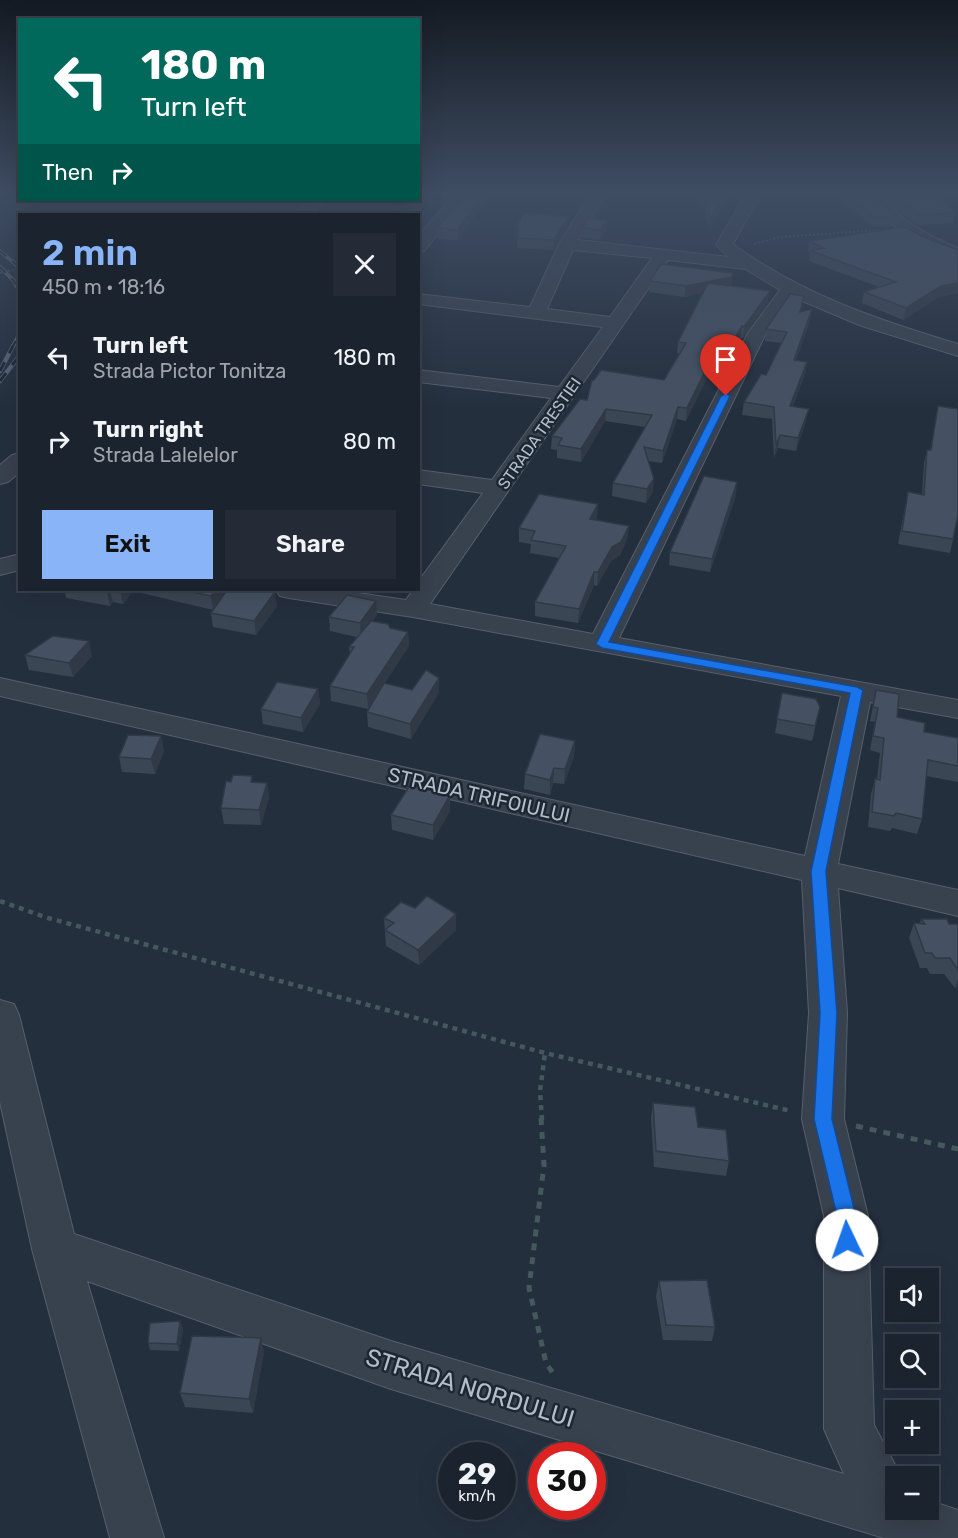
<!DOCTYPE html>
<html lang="en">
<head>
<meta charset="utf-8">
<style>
  :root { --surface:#1b232e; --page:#242b36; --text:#f1f3f6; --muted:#a0a4aa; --line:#39404a; --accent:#8ab4f8 }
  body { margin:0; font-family:Rubik,sans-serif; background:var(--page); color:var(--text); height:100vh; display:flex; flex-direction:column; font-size:22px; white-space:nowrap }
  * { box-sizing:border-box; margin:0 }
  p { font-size:20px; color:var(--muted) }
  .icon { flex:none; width:33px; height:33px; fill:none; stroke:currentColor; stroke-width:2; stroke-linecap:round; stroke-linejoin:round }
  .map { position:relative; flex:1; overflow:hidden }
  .sheet { position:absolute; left:18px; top:213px; width:402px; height:378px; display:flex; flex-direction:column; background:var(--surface); border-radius:0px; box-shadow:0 6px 24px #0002,0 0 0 2px var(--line) }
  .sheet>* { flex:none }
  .banner { position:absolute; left:18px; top:18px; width:402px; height:183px; border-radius:0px; box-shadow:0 6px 24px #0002,0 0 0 2px var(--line); background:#00695c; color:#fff; overflow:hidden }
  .buttons { position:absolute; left:885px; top:1268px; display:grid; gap:12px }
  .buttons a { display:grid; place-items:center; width:54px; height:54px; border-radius:0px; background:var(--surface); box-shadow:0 6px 24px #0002,0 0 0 2px var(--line); font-size:30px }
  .speed { position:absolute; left:438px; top:1442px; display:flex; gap:12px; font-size:30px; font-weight:700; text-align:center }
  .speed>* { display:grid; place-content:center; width:78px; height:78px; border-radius:50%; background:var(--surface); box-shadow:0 6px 24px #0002,0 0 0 2px var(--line); line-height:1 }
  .speed small { font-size:15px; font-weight:400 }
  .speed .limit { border:9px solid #d22; background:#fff; color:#111 }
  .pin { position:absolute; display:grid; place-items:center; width:51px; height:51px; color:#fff; margin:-62px -26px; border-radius:50% 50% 50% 0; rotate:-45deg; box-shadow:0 0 6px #0007 }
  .pin .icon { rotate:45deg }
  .me { position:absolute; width:66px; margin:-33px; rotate:357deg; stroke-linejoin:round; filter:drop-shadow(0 0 4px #0008) }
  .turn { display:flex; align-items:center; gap:21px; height:126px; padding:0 24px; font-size:27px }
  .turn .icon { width:78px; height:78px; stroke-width:2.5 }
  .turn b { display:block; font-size:42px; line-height:51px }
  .then { display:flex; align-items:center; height:57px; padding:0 24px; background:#0003; gap:12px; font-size:22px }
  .round { display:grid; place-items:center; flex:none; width:63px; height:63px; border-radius:0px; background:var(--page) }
  .overview { display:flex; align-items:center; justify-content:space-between; height:102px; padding:0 24px }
  h1 { font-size:36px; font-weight:600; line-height:45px; color:var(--accent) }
  .cta { display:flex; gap:12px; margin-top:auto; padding:12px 24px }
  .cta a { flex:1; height:69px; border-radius:0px; background:var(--accent); color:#111; font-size:24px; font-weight:600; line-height:69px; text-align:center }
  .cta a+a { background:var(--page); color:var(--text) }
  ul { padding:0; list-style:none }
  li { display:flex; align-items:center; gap:18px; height:84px; padding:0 24px }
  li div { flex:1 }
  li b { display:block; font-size:22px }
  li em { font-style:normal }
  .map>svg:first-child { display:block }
</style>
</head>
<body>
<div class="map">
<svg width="958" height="1538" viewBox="0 0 958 1538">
  <rect width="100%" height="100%" fill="#242f3e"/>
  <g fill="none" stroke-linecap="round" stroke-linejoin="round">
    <g stroke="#565f6c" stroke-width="2">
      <g id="minor">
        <path d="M454,195H469L424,251L418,252V236Z"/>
        <path d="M590,195H605L578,240L729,257L716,245L745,195H760L733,244C800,294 878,320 958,344V356L859,325L793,297L790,299L766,333L619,638L958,700V718L870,702L838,864L958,890V916L838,888L847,1013L844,1119L868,1216L874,1425L901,1476H896V1509H928V1500L958,1510V1538H884L391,1389L87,1281L164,1538H110L32,1249L0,1102V1000L14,1004L19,1015L74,1234L391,1341L844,1474L824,1429V1216L802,1119L809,1013L802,880L0,696V678L805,856L841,696L413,617L289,598L280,596L276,590H338L406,600L413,590H418V582L483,493L418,484V470L492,480L551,398L418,382V370L559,387L603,327L418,304V294L530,307L559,244ZM573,250L652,258L610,317L547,309ZM668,260L745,269L780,290L748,333L593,634L430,604Z"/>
        <path d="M866,195H881C900,221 929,236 958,248V259C922,250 887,226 866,195Z"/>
        <path d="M310,200H327L310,214H294Z"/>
        <path d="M20,453V472L8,482L0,484V465L12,455Z"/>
        <path d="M20,554V570L0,575V559Z"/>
      </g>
    </g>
    <g stroke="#44595c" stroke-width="2" stroke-dasharray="2 2" stroke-linecap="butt">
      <path d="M754,244L780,237L880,230"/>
      <path d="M0,273L20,268"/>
    </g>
    <g stroke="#44595c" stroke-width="4.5" stroke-dasharray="5 5" stroke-linecap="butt">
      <path d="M0,901L48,918L545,1053L791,1111"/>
      <path d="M542,1120L540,1091L545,1053"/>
    </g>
    <g stroke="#44595c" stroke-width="5" stroke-dasharray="7 7" stroke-linecap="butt">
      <path d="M541,1118L544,1165L529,1288L546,1363L555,1376"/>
      <path d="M856,1126L958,1149"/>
    </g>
    <use href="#minor" fill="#38414e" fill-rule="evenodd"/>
    <g stroke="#5a6575" stroke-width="4">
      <g id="rail-far1">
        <path d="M0,251L20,268"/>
        <path d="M0,267L14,281L20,292"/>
        <path d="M12,348L20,333"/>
      </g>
    </g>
    <g stroke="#5a6575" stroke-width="4.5">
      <g id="rail">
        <path d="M0,371L13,346"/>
        <path d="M0,381L20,355"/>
      </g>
    </g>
    <use href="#rail-far1" stroke="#1d2633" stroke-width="2" stroke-dasharray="8" stroke-linecap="butt"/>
    <use href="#rail" stroke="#1d2633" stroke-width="3" stroke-dasharray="10" stroke-linecap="butt"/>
  </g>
  <g fill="#3b4654">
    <path d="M469,195H489V197L458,240L437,239V228Z"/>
    <path d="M701,195H731L709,228Z"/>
    <path d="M835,195H874L893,216L891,226L873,227Z"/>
    <path d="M884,195H937L955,213L953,223L917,225L898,211Z"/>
    <path d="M607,220L606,230L600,240L582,238V228Z"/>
    <path d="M518,224L567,227L554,250L517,248Z"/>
    <path d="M809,241H933L958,250V293L939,297L903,320L862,303L864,292L879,287L809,261L810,253L808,251Z"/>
    <path d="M732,277L731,286L768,302L743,338H740L732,354L723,353L713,369H711L686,421L677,419L662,463L648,461L653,492L646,503L612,496L613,483L645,427L605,421L581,462L557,458V450L551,449L552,436L587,400L594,380H664L680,354L677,353L678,342L702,293L684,297L649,292L650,281Z"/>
    <path d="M804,296L801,312L812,309L810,320L796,360L807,362L805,374L793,406L806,421L796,451L778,448L774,458L772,419L742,415L744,402L766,375L781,343L765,341L766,329Z"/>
    <path d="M938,406L956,526L950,553L898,544L908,492L922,494L924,463L927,450H930Z"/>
    <path d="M736,495L710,572L669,565L670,552Z"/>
    <path d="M597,518L596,520L629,526L627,539L620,555L611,561L597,586L594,585L578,623L535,616V602L559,558L530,553L531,544L519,542V528Z"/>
    <path d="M56,590H263L277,606L256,635L213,627L211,613L213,610L133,591L123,604L113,602L110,606L66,598L65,591Z"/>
    <path d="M376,601L377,615L372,621L390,628L408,632L409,646L384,684L412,690L439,692L411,739L368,727L367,712L381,689L368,709L331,701L330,686L350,654L349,647L357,637L330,631L329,617Z"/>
    <path d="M25,655L92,656L73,677L29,670Z"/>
    <path d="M318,689L320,704L303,732L263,724L261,709Z"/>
    <path d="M876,690L897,717L924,732L958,738V782L926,776L922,819L917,834L892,828L890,831L868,827L871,794L875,779H877L880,753L870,750L875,722L870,721Z"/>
    <path d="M782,693L820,707L812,741L775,733Z"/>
    <path d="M161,736L164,751L155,774L122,772L119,757Z"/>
    <path d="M575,741L574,756L564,784L553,783L550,795L524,789L525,774Z"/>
    <path d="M231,782L267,783L269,798L261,825L224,824L221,808Z"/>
    <path d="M450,811L433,840L392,830L391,815Z"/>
    <path d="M384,918L456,930L419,965L386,946Z"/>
    <path d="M921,919L949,924L958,927V987L955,988L944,974H930L927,968H920L909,938L914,923H920Z"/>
    <path d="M653,1103L698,1127L729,1161L726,1176L654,1167L651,1118Z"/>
    <path d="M659,1281L715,1327L712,1341L663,1340L656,1296Z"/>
    <path d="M180,1321L183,1329L179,1351L150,1350L148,1343Z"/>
    <path d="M264,1352L253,1413L185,1407L180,1393Z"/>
  </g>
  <g fill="#303945">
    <path d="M483,195H489V197L458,240V230Z"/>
    <path d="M726,195H731L709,228L710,218Z"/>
    <path d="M568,217L567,227L554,250V240Z"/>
    <path d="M607,220L606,230L600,240L601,230Z"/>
    <path d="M732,277L731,288L684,297L686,286Z"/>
    <path d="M958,283V293L939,297L903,320L906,308L941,286Z"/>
    <path d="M770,291L768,302L743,338L744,327Z"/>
    <path d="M812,309L810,320L792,372L794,360Z"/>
    <path d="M742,326L740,338L732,354L733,342Z"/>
    <path d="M725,341L723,353L713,369L714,358Z"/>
    <path d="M712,357L711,369L686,421L687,408Z"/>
    <path d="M807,362L805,374L788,418L790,406Z"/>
    <path d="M678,407L677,419L662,463L663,451Z"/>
    <path d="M606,409L605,421L581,462V449Z"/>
    <path d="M809,409L806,421L796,451L798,438Z"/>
    <path d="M780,435L778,448L774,458L776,445Z"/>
    <path d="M654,479L653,492L646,503L647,489Z"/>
    <path d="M737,482L736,495L710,572L712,559Z"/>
    <path d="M598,504L597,518L589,532L590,519Z"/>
    <path d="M629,526L627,539L620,555L611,561L597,586L598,572L612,547Z"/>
    <path d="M594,572V585L578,623L579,609Z"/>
    <path d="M109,590H110L113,602L110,606L107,592Z"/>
    <path d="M120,590H133V591L123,604Z"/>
    <path d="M217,590H232L213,610L211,596Z"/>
    <path d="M275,592L277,606L256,635L254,621Z"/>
    <path d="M376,601L377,615L361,638L360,623Z"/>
    <path d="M408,632L409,646L368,709L367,694Z"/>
    <path d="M89,641L92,656L73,677L69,663Z"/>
    <path d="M439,678V692L411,739L410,724Z"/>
    <path d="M318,689L320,704L303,732L301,718Z"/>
    <path d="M161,736L164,751L155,774L151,759Z"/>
    <path d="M575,741L574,756L564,784L565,769Z"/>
    <path d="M554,768L553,783L550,795V780Z"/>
    <path d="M267,783L269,798L261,825L259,810Z"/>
    <path d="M450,795V811L433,840V825Z"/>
    <path d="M456,914V930L419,965L418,950Z"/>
    <path d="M958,979V987L955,988Z"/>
    <path d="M180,1321L183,1329L179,1351L177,1344Z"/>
    <path d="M261,1338L264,1352L253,1413L249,1399Z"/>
  </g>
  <g fill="#455162" stroke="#303945" stroke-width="1.5">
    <path d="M469,195H483L458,230L437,228L453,208Z"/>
    <path d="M705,195H726L710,218Z"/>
    <path d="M848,195H874L893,216L875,217Z"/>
    <path d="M895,195H937L955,213L919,215L900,201Z"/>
    <path d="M524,213L568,217L554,240L518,238V224Z"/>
    <path d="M588,218L607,220L601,230L582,228Z"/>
    <path d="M904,227L933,241L958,250V283L941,286L906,308L864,292L896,282L811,251L824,248L809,241Z"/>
    <path d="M661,264L732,273V277L686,286L650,281Z"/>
    <path d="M708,283L770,291L744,327L742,326L733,342L725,341L714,358L712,357L687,408L678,407L663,451L644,447L654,479L647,489L613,483L652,415L606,409L581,449L558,445L562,438L552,436L580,399L587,400L592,380H594L601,370L664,380L686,343L678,342Z"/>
    <path d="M790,294L804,296L800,312L812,309L794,360L807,362L790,406L809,409L798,438L780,435L776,445L774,407L744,402L761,374L766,375L787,332L766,329Z"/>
    <path d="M938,406L958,409V515L953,539L902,531L908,492L924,495L927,450H931Z"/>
    <path d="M704,476L737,482L712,559L670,552Z"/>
    <path d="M539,494L598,504L590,519L629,526L621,542L612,547L598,572H594L579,609L535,602L566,546L531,540L535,531L519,528Z"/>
    <path d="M92,590H109L107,592Z"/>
    <path d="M183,590H217L211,596Z"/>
    <path d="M227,590H263L275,592L254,621L211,613Z"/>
    <path d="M347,595L376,601L360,623L329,617Z"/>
    <path d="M371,621L388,624L390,628L408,632L367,694L330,686L354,647H349Z"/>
    <path d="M53,636L89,641L69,663L25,655Z"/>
    <path d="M426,670L439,678L410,724L367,712L384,683L412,690Z"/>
    <path d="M277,682L318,689L301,718L261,709Z"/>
    <path d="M876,690L899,694L897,717L925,723L924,732L958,738V766L928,760L922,819L896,813L894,816L872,812L875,779L880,780L884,738L873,736L878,708L873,707Z"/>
    <path d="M782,693L816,699L820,707L815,726L777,719Z"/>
    <path d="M540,734L575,741L565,769L554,768L550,780L525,774Z"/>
    <path d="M128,735L161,736L151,759L119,757Z"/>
    <path d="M233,775L252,776L251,782L267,783L259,810L221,808L226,781L231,782Z"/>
    <path d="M410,785L450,795L433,825L391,815Z"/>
    <path d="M427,896L456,914L418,950L385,930L394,923L384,918L401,902L415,908Z"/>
    <path d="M921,919H947L949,924H957L958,927V970L950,958H935L932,953H925L914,923L925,924Z"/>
    <path d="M653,1103L695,1107L698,1127L726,1130L729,1161L656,1151Z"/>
    <path d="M707,1280L715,1327L666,1325L659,1281Z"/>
    <path d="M180,1321L177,1344L148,1343L150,1323Z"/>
    <path d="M192,1336L261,1338L249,1399L180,1393Z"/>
  </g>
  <linearGradient id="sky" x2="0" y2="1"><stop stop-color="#141a22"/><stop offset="0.47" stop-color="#3f4d63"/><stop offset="1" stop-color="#3f4d63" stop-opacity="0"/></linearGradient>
  <rect width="958" height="411" fill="url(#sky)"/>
  <path fill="#1a73e8" stroke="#114b97" stroke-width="1.5" d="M726,393L730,396L609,642L857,687L863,690L826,871L837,1013L832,1119L856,1216V1240L853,1246L847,1249L840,1246L837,1240V1216L814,1119L820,1013L811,871L850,693L602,648L596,644L721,396Z"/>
  <g text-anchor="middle" stroke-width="5" stroke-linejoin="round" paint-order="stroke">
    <g font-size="16" fill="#b4bcc9" stroke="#1d2633">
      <text transform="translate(539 433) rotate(-55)" y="6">STRADA TRESTIEI</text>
    </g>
    <g font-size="20" fill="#b4bcc9" stroke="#1d2633">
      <text transform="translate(479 795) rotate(13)" y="7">STRADA TRIFOIULUI</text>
    </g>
    <g font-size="24" fill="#b4bcc9" stroke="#1d2633">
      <text transform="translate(470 1388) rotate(17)" y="8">STRADA NORDULUI</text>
    </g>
  </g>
</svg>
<div class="buttons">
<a><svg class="icon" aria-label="sound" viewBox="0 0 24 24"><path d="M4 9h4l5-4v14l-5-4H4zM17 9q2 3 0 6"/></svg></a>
<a><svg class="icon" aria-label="search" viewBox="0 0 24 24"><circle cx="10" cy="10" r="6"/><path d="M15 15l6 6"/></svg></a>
<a>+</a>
<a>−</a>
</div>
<div class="speed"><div>29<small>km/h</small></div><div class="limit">30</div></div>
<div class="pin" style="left:726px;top:396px;background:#d93025"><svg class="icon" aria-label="arrive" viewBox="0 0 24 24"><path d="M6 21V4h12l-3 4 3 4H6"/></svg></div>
<svg class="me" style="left:847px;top:1240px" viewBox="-20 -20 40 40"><circle r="19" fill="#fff"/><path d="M0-13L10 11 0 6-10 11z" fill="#1a73e8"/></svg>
<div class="banner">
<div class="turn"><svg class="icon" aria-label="left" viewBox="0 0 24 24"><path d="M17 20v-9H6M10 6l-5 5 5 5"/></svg><div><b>180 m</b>Turn left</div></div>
<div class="then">Then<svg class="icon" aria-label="right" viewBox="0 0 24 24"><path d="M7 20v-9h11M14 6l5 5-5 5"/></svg></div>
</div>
<section class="sheet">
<div class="overview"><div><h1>2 min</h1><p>450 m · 18:16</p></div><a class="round"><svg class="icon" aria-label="close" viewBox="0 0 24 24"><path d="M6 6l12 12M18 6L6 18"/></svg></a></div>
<ul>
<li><svg class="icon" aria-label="left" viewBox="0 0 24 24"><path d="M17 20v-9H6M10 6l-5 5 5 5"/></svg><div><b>Turn left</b><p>Strada Pictor Tonitza</p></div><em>180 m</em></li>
<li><svg class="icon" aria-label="right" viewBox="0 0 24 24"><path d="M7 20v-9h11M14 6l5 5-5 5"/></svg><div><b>Turn right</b><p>Strada Lalelelor</p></div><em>80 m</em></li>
</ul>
<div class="cta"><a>Exit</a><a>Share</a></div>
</section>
</div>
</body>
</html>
